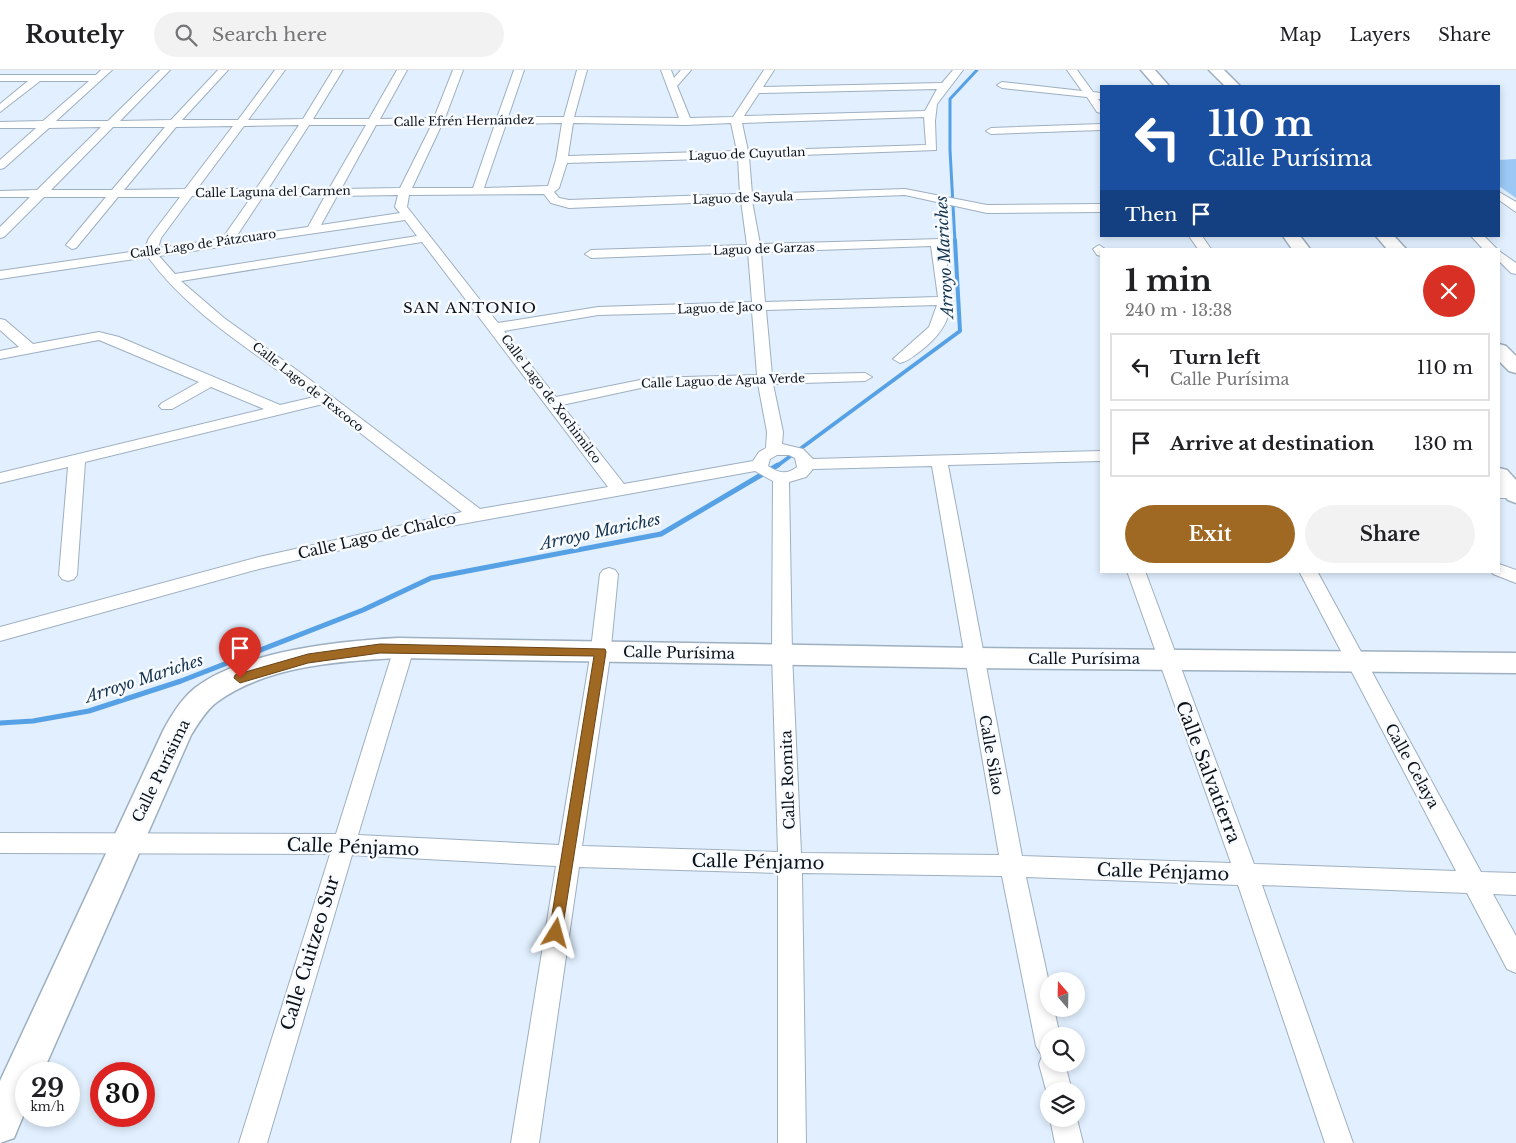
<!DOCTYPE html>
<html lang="en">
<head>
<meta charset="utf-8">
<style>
  :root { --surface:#fff; --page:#f2f2f2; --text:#202124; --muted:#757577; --line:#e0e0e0; --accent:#9f6823 }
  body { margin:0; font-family:"Libre Baskerville",serif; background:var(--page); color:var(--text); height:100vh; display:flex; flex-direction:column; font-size:19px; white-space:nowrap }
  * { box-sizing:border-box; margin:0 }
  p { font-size:16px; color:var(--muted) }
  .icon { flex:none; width:28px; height:28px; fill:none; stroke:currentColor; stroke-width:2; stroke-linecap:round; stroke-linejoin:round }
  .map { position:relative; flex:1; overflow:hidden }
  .drawer { position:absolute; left:1100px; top:178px; width:400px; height:325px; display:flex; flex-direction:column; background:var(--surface); border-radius:0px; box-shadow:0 2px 8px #0003 }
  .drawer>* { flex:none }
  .banner { position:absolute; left:1100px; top:15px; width:400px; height:152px; border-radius:0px; box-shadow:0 2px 8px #0003; background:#1a4fa0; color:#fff; overflow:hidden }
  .needle { width:32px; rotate:340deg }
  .fabs { position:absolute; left:1040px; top:902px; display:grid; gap:10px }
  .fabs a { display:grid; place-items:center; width:45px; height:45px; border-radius:50%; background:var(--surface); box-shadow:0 2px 8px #0003; font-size:25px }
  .speed { position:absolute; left:15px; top:992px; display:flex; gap:10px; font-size:25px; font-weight:700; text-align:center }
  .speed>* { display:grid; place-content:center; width:65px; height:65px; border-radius:50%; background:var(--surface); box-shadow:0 2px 8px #0003; line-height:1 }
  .speed small { font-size:12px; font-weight:400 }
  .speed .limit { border:8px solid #d22; background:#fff; color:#111 }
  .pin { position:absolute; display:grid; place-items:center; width:42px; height:42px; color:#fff; margin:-51px -21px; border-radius:50% 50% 50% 0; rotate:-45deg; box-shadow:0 0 5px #0007 }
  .pin .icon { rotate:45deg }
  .me { position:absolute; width:55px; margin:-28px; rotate:8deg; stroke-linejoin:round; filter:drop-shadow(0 0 4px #0008) }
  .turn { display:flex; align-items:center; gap:18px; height:105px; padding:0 25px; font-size:22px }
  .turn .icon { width:65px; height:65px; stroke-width:2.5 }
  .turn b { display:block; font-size:35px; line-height:42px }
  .then { display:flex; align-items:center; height:48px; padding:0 25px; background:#0003; gap:10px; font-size:19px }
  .round { display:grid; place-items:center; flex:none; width:52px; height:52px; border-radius:26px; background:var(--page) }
  .summary { display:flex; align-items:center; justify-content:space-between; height:85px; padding:0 25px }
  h1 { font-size:30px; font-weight:700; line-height:38px }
  .button { display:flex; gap:10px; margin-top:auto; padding:10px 25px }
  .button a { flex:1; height:58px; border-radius:30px; background:var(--accent); color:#fff; font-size:20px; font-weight:700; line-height:58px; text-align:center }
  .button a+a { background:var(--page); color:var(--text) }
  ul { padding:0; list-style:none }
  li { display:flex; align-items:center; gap:15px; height:68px; margin:0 10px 8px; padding:0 15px; border:2px solid var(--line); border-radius:0px }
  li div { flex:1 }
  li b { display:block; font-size:19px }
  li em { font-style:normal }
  header { display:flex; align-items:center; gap:30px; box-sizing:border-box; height:70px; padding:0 25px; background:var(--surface); border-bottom:1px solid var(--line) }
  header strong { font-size:24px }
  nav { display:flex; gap:28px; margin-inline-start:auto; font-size:18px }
  .search { width:350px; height:45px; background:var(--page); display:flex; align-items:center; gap:12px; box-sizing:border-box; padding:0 18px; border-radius:28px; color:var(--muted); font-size:19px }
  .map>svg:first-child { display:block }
</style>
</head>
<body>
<header>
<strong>Routely</strong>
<div class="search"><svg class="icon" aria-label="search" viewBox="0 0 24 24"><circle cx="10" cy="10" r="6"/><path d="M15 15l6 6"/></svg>Search here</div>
<nav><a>Map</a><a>Layers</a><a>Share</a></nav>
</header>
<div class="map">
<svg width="1516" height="1073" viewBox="0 0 1516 1073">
  <rect width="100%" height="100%" fill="#e1effe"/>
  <path fill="#9bc8f4" d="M1516,89V128L1499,116V90Z"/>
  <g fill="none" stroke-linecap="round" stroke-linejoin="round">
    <path stroke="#56a1e5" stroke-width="3" d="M955,172L950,80V29L977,0"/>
    <path stroke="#56a1e5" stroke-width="4" d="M777,396L960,261L955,170"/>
    <path stroke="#56a1e5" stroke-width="5" d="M0,653L33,651L89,641L181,611L363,540L431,508L661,464L778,395"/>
    <g stroke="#9eafc0" stroke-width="2">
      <g id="street">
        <path d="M101,0H112L56,51H108L160,0H170L120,51L171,50L218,0H228L182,50H238L275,0H285L248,50L303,49L333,0H343L313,49H369L397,0H407L380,49L434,48L453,0H463L445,48H497L514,0H524L508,47H564L577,0H587L574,47L679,48L661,0H671L674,8L681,0H691L677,16L690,48L733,47L764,0H774L763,17L942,13L953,0H963L937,34L935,51L936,80L749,87L752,124L905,119L987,135L1101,134V142L987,143L905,125L752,131L760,174L941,169C946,177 946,187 947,196C954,232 954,254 923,279C916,284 909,291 900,293L893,289L929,257L937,235L766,240L772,305L865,303L872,307L865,311L773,314L783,362L782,374L803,379L813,389L1101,381V391L948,395L1022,786L1231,793L1127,501H1145L1254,794L1456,801L1299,501H1317L1481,802L1516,803V825L1493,824L1516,866V903L1507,899L1467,823L1262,815L1353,1073H1325L1238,815L1026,807L1049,913V939H1054L1060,966H1049V994H1065L1072,1021H1049V1031L1039,994L1042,986L1036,976L1002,806L802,803L806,1073H778V803L579,797L539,1073H511L556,796L352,785L267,1073H239L330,784L0,783V763L336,764L394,578L397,573L404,571L411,573L414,578L358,765L559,775L590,587L600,504L603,500L609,498L615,500L618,504L610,587L582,776L778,782L772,584L773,411L755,401L423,461L259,499L0,571V557L259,487L462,442L323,334L85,392L77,505L74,509L68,511L62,509L59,505L68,397L0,413V403L264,339L211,317L172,339H162L159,336L162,333L199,312L99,270L0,289V281L19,277L0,260V249L5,250L33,274L99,262L119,267L280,335L314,327C257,283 191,246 148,187L0,209V201L144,180L149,168L180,127H118L76,178L72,179L66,175L106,127H44L4,167L0,168V157L30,127H0V121L37,120L101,57L49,58L4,98L0,99V90L36,58H0V52L43,51L89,11H40L0,42V34L28,11H0V5H96ZM937,19L925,41L744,46L759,23ZM924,47L926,75L748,81L742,53ZM562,53L556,90L548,116L484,118L506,54ZM573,53L686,55L731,53L737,81L568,86ZM432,54L400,118L341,119L376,55ZM442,54H495L473,118H412ZM299,55L256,119H197L244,56ZM309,55H366L329,119H268ZM233,56L185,119L124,120L176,57ZM113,57H165L112,120H51ZM738,88L740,124L569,130L559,128L554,122L559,118L567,93ZM544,124L551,133L569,138L741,131L747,175L591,180L585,184L591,188L748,182L752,232L598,237L498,253L407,137L409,125ZM398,125L395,137L400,143L321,155L337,126ZM192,126H252L222,169L158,178L161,168ZM263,126H325L308,157L236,167ZM405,150L417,166L175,204L159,186ZM422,172L608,417L480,439L305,306L224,248L181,211ZM931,176L938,227L765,232L761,182ZM752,241L757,305L650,308L556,327L504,261L598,245ZM758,314L767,362L766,378L759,382L753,391L624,414L562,335L650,316ZM777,385H789L795,388L797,397C787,405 778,403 768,396L770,389ZM932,396L999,785L801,783L792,584L789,412L806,407L813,399Z"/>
        <path d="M1067,0H1077L1093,22L1101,23V29H1098L1101,33V43L1097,42L1087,27L1002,18L997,15L1002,12L1082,21Z"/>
        <path d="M1101,54V60L991,64L986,61L991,58Z"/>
        <path d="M1499,122L1516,132V142L1499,130Z"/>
        <path d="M1189,166H1202L1211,179H1198Z"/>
        <path d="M1471,166H1484L1497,179H1483Z"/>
        <path d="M1099,175L1105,179H1101V186L1097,185L1093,179Z"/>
        <path d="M1499,181L1516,193V204L1511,203L1499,191Z"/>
        <rect x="1499" y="418" width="17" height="10"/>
        <path d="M1499,494L1516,500V513L1493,504L1491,501H1499Z"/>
        <path d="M1076,1045L1083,1073H1055L1050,1049H1076Z"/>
      </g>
    </g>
    <g stroke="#9eafc0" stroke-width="3">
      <g id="secondary">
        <path d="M1141,0H1155L1169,16H1155Z"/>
        <path d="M1209,0H1224L1240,16H1225Z"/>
        <path d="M1283,166H1300L1310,179H1292Z"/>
        <path d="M1376,166H1394L1406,179H1387Z"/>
        <path d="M1499,274L1506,276L1516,286V303L1509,301L1499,291Z"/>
        <path d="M1499,398L1507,400L1516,410V433L1508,430L1499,420Z"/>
        <path d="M398,568L973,578L1516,583V603L973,598L398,588C339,591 266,596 217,632C206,640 198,654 191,665L42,1004H26V1039L14,1068L0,1073V1011L163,661C171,646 181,629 195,618C243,581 339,571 398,568Z"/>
      </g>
    </g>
    <use href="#street" fill="#fff" fill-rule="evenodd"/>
    <use href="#secondary" fill="#fff" fill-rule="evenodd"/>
  </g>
  <path fill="#9f6823" stroke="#674417" d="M380,574L605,579L606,582L561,868L556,870L551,868L549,863L594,586L380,583L308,593L240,613L234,608L235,605L308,584Z"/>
  <g text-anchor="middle" stroke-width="5" stroke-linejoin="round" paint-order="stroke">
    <g font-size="12" fill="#0c1218" stroke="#f8fbff">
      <text transform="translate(464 51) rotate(-1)" y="4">Calle Efrén Hernández</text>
      <text transform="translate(747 84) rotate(-2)" y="4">Laguo de Cuyutlan</text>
      <text transform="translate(273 122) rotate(-1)" y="4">Calle Laguna del Carmen</text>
      <text transform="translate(743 128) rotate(-2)" y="4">Laguo de Sayula</text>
      <text transform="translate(203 174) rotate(-8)" y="4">Calle Lago de Pátzcuaro</text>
      <text transform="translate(764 179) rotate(-2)" y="4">Laguo de Garzas</text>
      <text transform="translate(720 238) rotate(-2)" y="4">Laguo de Jaco</text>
      <text transform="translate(723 311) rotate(-2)" y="4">Calle Laguo de Agua Verde</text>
      <text transform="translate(308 317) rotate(38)" y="4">Calle Lago de Texcoco</text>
      <text transform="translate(551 329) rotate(53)" y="4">Calle Lago de Xochimilco</text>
    </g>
    <g font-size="15" letter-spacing="1" fill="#0c1218" stroke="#f8fbff">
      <text x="470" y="243">SAN ANTONIO</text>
    </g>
    <g font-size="15" fill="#0c1218" stroke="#f8fbff">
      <text transform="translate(377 466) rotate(-13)" y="5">Calle Lago de Chalco</text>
      <text transform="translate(679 583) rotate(1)" y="5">Calle Purísima</text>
      <text x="1084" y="594">Calle Purísima</text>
      <text transform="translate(991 685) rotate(80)" y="5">Calle Silao</text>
      <text transform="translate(1412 696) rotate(61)" y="5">Calle Celaya</text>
      <text transform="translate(161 701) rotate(-64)" y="5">Calle Purísima</text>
      <text transform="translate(788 710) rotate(-92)" y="5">Calle Romita</text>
    </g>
    <g font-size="16" font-style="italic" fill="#14334f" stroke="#f8fbff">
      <text transform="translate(944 187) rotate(-93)" y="6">Arroyo Mariches</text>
      <text transform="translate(600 461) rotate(-12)" y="6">Arroyo Mariches</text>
      <text transform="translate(144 608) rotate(-18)" y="6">Arroyo Mariches</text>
    </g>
    <g font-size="18" fill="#0c1218" stroke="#f8fbff">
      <text transform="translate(1208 702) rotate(69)" y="6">Calle Salvatierra</text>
      <text transform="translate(353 777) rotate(2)" y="6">Calle Pénjamo</text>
      <text transform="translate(758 792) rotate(1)" y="6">Calle Pénjamo</text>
      <text transform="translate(1163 802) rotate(2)" y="6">Calle Pénjamo</text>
      <text transform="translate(310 883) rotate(-73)" y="6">Calle Cuitzeo Sur</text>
    </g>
  </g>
</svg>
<div class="fabs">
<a><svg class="needle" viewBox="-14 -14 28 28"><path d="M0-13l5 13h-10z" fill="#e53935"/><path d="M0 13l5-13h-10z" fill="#757577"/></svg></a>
<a><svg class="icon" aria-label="search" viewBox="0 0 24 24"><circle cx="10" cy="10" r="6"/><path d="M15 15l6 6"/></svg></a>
<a><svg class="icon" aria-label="layers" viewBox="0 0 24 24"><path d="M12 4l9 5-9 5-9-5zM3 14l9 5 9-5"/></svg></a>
</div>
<div class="speed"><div>29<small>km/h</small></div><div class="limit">30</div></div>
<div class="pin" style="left:240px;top:608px;background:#d93025"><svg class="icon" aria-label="arrive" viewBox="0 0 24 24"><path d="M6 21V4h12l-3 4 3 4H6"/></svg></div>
<svg class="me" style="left:556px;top:863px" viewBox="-20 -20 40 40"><path d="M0-17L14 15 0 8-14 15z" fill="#9f6823" stroke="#fff" stroke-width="4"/></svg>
<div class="banner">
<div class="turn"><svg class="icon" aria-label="left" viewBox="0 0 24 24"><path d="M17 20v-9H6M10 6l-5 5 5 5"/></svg><div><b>110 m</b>Calle Purísima</div></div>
<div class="then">Then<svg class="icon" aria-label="arrive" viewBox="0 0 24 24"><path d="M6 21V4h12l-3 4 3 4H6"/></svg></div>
</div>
<section class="drawer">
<div class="summary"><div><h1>1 min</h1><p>240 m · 13:38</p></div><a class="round" style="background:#d93025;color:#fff"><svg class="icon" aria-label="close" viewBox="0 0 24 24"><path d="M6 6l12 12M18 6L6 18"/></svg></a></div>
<ul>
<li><svg class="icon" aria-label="left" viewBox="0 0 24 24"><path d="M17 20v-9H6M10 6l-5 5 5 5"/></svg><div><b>Turn left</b><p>Calle Purísima</p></div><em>110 m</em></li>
<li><svg class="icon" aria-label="arrive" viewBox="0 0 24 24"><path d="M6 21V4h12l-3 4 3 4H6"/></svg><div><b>Arrive at destination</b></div><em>130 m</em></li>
</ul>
<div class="button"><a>Exit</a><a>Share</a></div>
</section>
</div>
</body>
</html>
